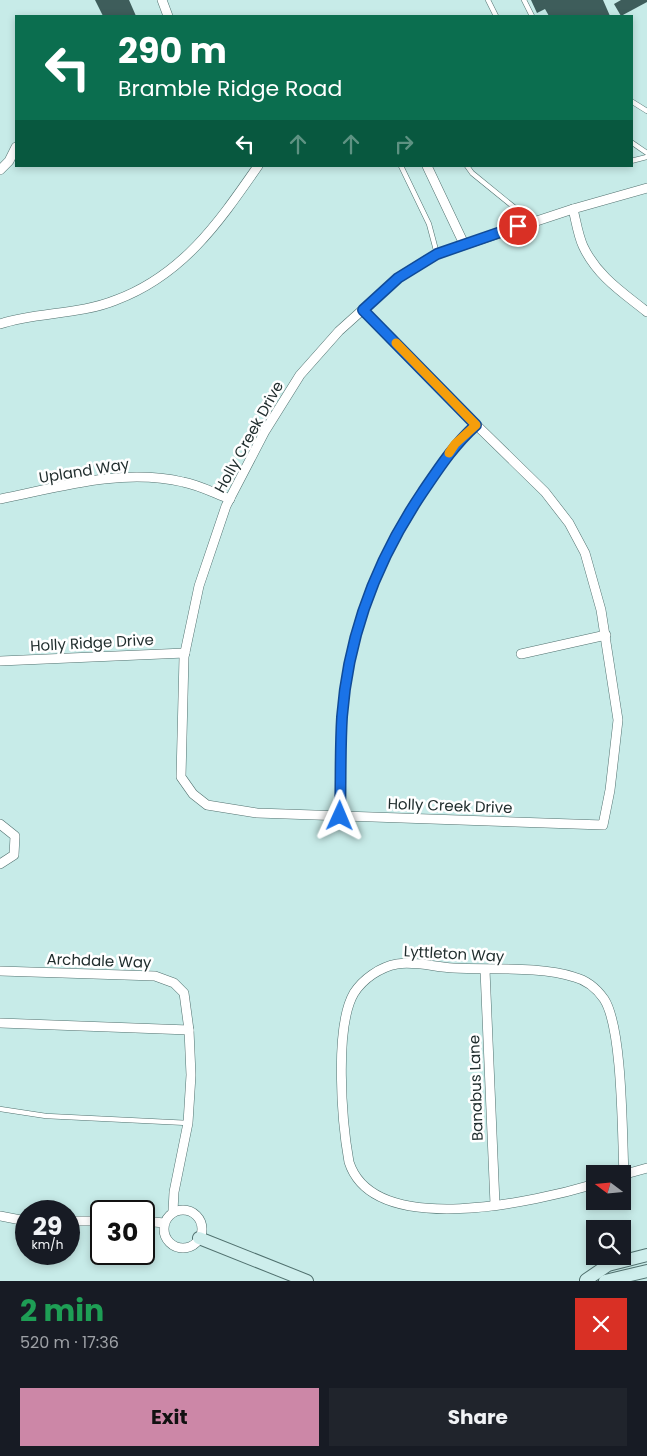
<!DOCTYPE html>
<html lang="en">
<head>
<meta charset="utf-8">
<style>
  :root { --surface:#171b24; --page:#20242c; --text:#f1f3f6; --muted:#9ea1a6; --accent:#cc87a7 }
  body { margin:0; font-family:Poppins,sans-serif; background:var(--page); color:var(--text); height:100vh; display:flex; flex-direction:column; font-size:19px; white-space:nowrap }
  * { box-sizing:border-box; margin:0 }
  p { font-size:16px; color:var(--muted) }
  .icon { flex:none; width:28px; height:28px; fill:none; stroke:currentColor; stroke-width:2; stroke-linecap:round; stroke-linejoin:round }
  .map { position:relative; height:1281px; overflow:hidden }
  .details { display:flex; flex-direction:column; background:var(--surface); flex:1 }
  .details>* { flex:none }
  .top-card { position:absolute; left:15px; top:15px; width:618px; height:152px; border-radius:0px; box-shadow:0 2px 8px #0003; background:#0b6e4f; color:#fff; overflow:hidden }
  .needle { width:32px; rotate:286deg }
  .tools { position:absolute; left:586px; top:1165px; display:grid; gap:10px }
  .tools a { display:grid; place-items:center; width:45px; height:45px; border-radius:0px; background:var(--surface); box-shadow:0 2px 8px #0003; font-size:25px }
  .speed { position:absolute; left:15px; top:1200px; display:flex; gap:10px; font-size:25px; font-weight:700; text-align:center }
  .speed>* { display:grid; place-content:center; width:65px; height:65px; border-radius:50%; background:var(--surface); box-shadow:0 2px 8px #0003; line-height:1 }
  .speed small { font-size:12px; font-weight:400 }
  .speed .limit { border:2px solid #111; border-radius:8px; background:#fff; color:#111 }
  .pin { position:absolute; display:grid; place-items:center; width:42px; height:42px; color:#fff; margin:-21px; border:2px solid #fff; border-radius:50%; box-shadow:0 1px 5px #0007 }
  .me { position:absolute; width:55px; margin:-28px; rotate:1deg; stroke-linejoin:round; filter:drop-shadow(0 0 4px #0008) }
  .turn { display:flex; align-items:center; gap:18px; height:105px; padding:0 20px; font-size:22px }
  .turn .icon { width:65px; height:65px; stroke-width:2.5 }
  .turn b { display:block; font-size:35px; line-height:42px }
  .lanes { display:flex; align-items:center; height:48px; padding:0 20px; background:#0003; justify-content:center; gap:25px; direction:ltr }
  .lanes .off { opacity:.35 }
  .round { display:grid; place-items:center; flex:none; width:52px; height:52px; border-radius:0px; background:var(--page) }
  .head { display:flex; align-items:center; justify-content:space-between; height:85px; padding:0 20px }
  h1 { font-size:30px; font-weight:700; line-height:38px; color:#1e9e55 }
  .cta { display:flex; gap:10px; margin-top:auto; padding:10px 20px }
  .cta a { flex:1; height:58px; border-radius:0px; background:var(--accent); color:#111; font-size:20px; font-weight:700; line-height:58px; text-align:center }
  .cta a+a { background:var(--page); color:var(--text) }
  .map>svg:first-child { display:block }
</style>
</head>
<body>
<div class="map">
<svg width="647" height="1281" viewBox="0 0 647 1281">
  <rect width="100%" height="100%" fill="#c7ebe8"/>
  <g fill="#3e5d5b">
    <path d="M95,0H129L136,16H103Z"/>
    <path d="M531,0H603L610,16H549L545,9L537,13Z"/>
    <path d="M621,0H647V2L621,16L614,4Z"/>
  </g>
  <g fill="none" stroke-linecap="round" stroke-linejoin="round">
    <g stroke="#51716f" stroke-width="5.5">
      <g id="lane">
        <path d="M488,0L496,16"/>
        <path d="M524,0L532,16"/>
        <path d="M631,101L647,111"/>
        <path d="M631,142L647,153"/>
        <path d="M631,161L647,157"/>
        <path d="M401,166L429,224L437,254"/>
        <path d="M467,166L472,173L515,208"/>
        <path d="M0,1109L46,1116L188,1123"/>
      </g>
    </g>
    <g stroke="#51716f" stroke-width="10">
      <g id="street">
        <path d="M162,0L168,16"/>
        <path d="M427,166L464,244"/>
        <path d="M0,170L9,161L16,147"/>
        <path d="M573,209C576,221 578,235 583,246C597,276 622,292 647,312"/>
        <path d="M363,310L460,409L545,492L569,523L585,553L601,610L618,720L610,790L603,825L257,813L207,805L193,794L181,777L184,657L199,586L226,506L265,431L300,375L339,331L398,278L437,254L573,209L647,188"/>
        <path d="M0,324C37,312 79,315 116,300C183,275 219,222 258,166"/>
        <path d="M0,499C60,487 122,468 183,482C199,485 214,493 230,499"/>
        <path d="M521,654L606,635"/>
        <path d="M0,661L185,653"/>
        <path d="M340,816C341,783 340,750 342,717C348,636 377,560 422,493C439,468 453,446 476,425"/>
        <path d="M0,824L15,836L14,855L0,864"/>
        <path d="M485,970L495,1204"/>
        <path d="M0,971L155,976L174,983L184,993L189,1030L191,1075L188,1123L174,1192L173,1211"/>
        <path d="M0,1023L189,1030"/>
        <path d="M622,1175L647,1168"/>
        <path d="M595,1184C538,1201 374,1240 349,1162C342,1123 334,1027 354,993C363,979 380,967 397,964C415,961 435,967 453,968C490,970 541,966 574,977C586,980 597,989 604,999C623,1028 622,1136 624,1175"/>
        <circle cx="183" cy="1229" r="19"/>
        <path d="M0,1216L26,1221"/>
        <path d="M69,1221H101"/>
        <path d="M144,1221L164,1223"/>
      </g>
    </g>
    <g stroke="#51716f" stroke-width="14">
      <g id="secondary">
        <path d="M199,1238L307,1281"/>
        <path d="M586,1280L608,1265L647,1255"/>
        <path d="M605,1281L647,1271"/>
      </g>
    </g>
    <use href="#lane" stroke="#fff" stroke-width="4.5"/>
    <use href="#street" stroke="#fff" stroke-width="9"/>
    <use href="#secondary" stroke="#ceeeec" stroke-width="12"/>
  </g>
  <g fill="none" stroke-linecap="round" stroke-linejoin="round">
    <g stroke="#114b97" stroke-width="12">
      <path id="route" d="M340,816C341,783 340,750 342,717C348,636 377,560 422,493C439,468 453,446 476,425L363,310L398,278L437,254L518,226"/>
    </g>
    <use href="#route" stroke="#1a73e8" stroke-width="9"/>
    <path stroke="#f59e0b" stroke-width="9" d="M396,343L476,425L455,444L449,453"/>
  </g>
  <g text-anchor="middle" stroke-width="5" stroke-linejoin="round" paint-order="stroke">
    <g font-size="15" fill="#212e2e" stroke="#fff">
      <text transform="translate(249 437) rotate(-61)" y="5">Holly Creek Drive</text>
      <text transform="translate(84 471) rotate(-9)" y="5">Upland Way</text>
      <text transform="translate(92 643) rotate(-3)" y="5">Holly Ridge Drive</text>
      <text transform="translate(450 806) rotate(2)" y="5">Holly Creek Drive</text>
      <text transform="translate(454 954) rotate(3)" y="5">Lyttleton Way</text>
      <text transform="translate(99 961) rotate(2)" y="5">Archdale Way</text>
      <text transform="translate(476 1088) rotate(-92)" y="5">Banabus Lane</text>
    </g>
  </g>
</svg>
<div class="tools">
<a><svg class="needle" viewBox="-14 -14 28 28"><path d="M0-13l5 13h-10z" fill="#e53935"/><path d="M0 13l5-13h-10z" fill="#9ea1a6"/></svg></a>
<a><svg class="icon" aria-label="search" viewBox="0 0 24 24"><circle cx="10" cy="10" r="6"/><path d="M15 15l6 6"/></svg></a>
</div>
<div class="speed"><div>29<small>km/h</small></div><div class="limit">30</div></div>
<div class="pin" style="left:518px;top:226px;background:#d93025"><svg class="icon" aria-label="arrive" viewBox="0 0 24 24"><path d="M6 21V4h12l-3 4 3 4H6"/></svg></div>
<svg class="me" style="left:340px;top:816px" viewBox="-20 -20 40 40"><path d="M0-17L14 15 0 8-14 15z" fill="#1a73e8" stroke="#fff" stroke-width="4"/></svg>
<div class="top-card">
<div class="turn"><svg class="icon" aria-label="left" viewBox="0 0 24 24"><path d="M17 20v-9H6M10 6l-5 5 5 5"/></svg><div><b>290 m</b>Bramble Ridge Road</div></div>
<div class="lanes"><svg class="icon" aria-label="left" viewBox="0 0 24 24"><path d="M17 20v-9H6M10 6l-5 5 5 5"/></svg><svg class="icon off" aria-label="ahead" viewBox="0 0 24 24"><path d="M12 20V5M6 11l6-6 6 6"/></svg><svg class="icon off" aria-label="ahead" viewBox="0 0 24 24"><path d="M12 20V5M6 11l6-6 6 6"/></svg><svg class="icon off" aria-label="right" viewBox="0 0 24 24"><path d="M7 20v-9h11M14 6l5 5-5 5"/></svg></div>
</div>
</div>
<section class="details">
<div class="head"><div><h1>2 min</h1><p>520 m · 17:36</p></div><a class="round" style="background:#d93025;color:#fff"><svg class="icon" aria-label="close" viewBox="0 0 24 24"><path d="M6 6l12 12M18 6L6 18"/></svg></a></div>
<div class="cta"><a>Exit</a><a>Share</a></div>
</section>
</body>
</html>
